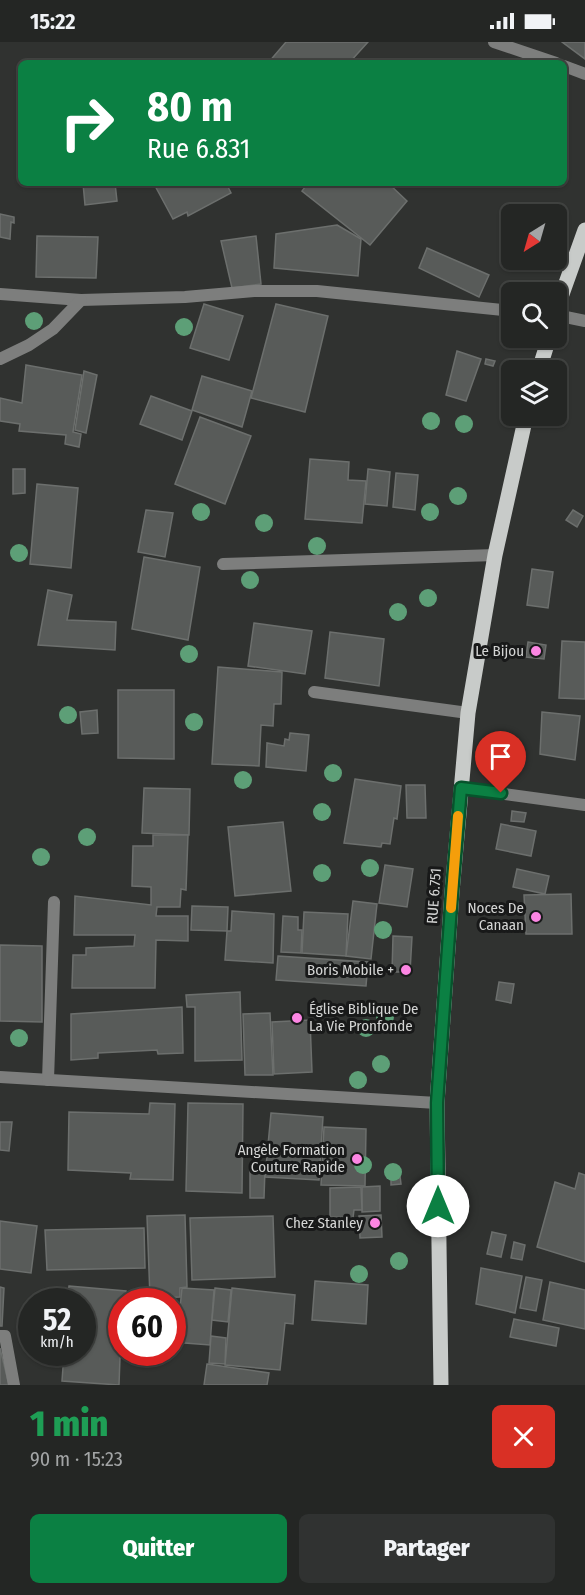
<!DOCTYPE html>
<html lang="fr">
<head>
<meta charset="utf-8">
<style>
  :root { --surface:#242624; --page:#303231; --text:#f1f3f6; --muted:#a3a5a6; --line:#414341; --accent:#0b8043 }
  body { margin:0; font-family:"Fira Sans Condensed",sans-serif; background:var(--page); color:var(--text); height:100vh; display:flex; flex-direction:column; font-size:22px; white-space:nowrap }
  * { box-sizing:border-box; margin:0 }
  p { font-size:20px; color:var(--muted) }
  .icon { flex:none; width:33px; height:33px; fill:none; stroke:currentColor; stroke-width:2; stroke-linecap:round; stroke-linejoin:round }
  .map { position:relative; height:1343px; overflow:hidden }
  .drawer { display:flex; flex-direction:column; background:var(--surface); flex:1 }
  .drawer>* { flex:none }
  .top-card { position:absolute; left:18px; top:18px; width:549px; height:126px; border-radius:9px; box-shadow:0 2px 4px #0004,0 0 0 2px var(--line); background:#0b8043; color:#fff; overflow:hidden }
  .needle { width:39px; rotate:217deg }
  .tools { position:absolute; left:501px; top:162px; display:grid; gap:12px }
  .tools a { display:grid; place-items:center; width:66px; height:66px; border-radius:9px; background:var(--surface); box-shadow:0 2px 4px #0004,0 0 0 2px var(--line); font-size:30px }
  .speed { position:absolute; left:18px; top:1246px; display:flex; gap:12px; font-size:30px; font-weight:700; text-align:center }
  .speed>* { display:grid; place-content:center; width:78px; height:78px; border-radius:50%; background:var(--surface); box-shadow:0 2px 4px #0004,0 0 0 2px var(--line); line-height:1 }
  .speed small { font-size:15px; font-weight:400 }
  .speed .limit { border:9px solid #d22; background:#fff; color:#111 }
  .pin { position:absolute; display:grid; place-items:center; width:51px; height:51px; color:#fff; margin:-62px -26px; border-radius:50% 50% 50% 0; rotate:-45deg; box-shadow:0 0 6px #0007 }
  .pin .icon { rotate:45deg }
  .me { position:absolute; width:66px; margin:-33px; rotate:0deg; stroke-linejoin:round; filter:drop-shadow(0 0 4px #0008) }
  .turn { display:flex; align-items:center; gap:21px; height:126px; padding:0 30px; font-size:27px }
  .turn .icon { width:78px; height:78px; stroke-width:2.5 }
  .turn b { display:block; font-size:42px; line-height:51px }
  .round { display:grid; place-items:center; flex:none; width:63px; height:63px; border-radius:9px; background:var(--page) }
  .head { display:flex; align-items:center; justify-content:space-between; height:102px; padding:0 30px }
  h1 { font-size:36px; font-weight:800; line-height:45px; color:#1e9e55 }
  .cta { display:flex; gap:12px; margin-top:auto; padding:12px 30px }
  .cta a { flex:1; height:69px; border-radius:9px; background:var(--accent); color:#fff; font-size:24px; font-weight:800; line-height:69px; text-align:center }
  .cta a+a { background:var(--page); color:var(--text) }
  .status { display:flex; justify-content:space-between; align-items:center; height:42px; padding:0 30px; background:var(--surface); direction:ltr }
  .status svg { height:16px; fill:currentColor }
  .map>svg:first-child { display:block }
</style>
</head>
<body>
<div class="status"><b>15:22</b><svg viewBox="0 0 49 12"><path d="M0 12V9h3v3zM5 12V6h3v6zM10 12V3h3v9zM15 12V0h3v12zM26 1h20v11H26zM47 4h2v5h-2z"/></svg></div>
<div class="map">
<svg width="585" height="1343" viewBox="0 0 585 1343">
  <rect width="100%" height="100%" fill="#303230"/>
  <g fill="#585b59" stroke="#6c6f6d" stroke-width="1.5">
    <path d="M286,0H368L349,21H268Z"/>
    <path d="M562,0H585V17Z"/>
    <path d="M83,141H115L117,159L85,163Z"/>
    <path d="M147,141H226L231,151L188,174L187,170L173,177L154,142L149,145Z"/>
    <path d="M308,141H388L407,159L370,203L302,149Z"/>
    <path d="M0,172L14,175V181L11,180L10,197L0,195Z"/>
    <path d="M337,183L361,197L358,234L274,226L276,192Z"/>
    <path d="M37,194L98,195L96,236L36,235Z"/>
    <path d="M256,194L261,242L232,246L221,199Z"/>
    <path d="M427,206L489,233L479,255L419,226Z"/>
    <path d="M204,262L243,274L229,318L190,306Z"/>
    <path d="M276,262L328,274L305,370L251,356Z"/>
    <path d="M457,309L481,317L466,359L446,353Z"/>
    <path d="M486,317L495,319L493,324L485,322Z"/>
    <path d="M26,323L82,333L73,390L81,392L79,405L65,402L66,393L19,389L20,382L0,379V356L22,361Z"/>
    <path d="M84,329L97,333L86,391L75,388Z"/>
    <path d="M202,334L252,349L242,385L192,368Z"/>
    <path d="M151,354L192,369L182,398L140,382Z"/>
    <path d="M200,375L251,394L225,462L175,442Z"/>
    <path d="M310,417L349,420L348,438L366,439L362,481L305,477Z"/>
    <path d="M13,427H25V451L13,452Z"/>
    <path d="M368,427L390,430L387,464L365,462Z"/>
    <path d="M396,431L418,433L415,468L393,465Z"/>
    <path d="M37,442L78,446L71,526L30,522Z"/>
    <path d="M146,468L173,471L165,515L138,510Z"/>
    <path d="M573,468L583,474L577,485L566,478Z"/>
    <path d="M144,515L200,525L188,598L132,587Z"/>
    <path d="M532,527L553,530L548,566L527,563Z"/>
    <path d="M48,548L72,553L67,578L116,580L115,608L38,603Z"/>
    <path d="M254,581L312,589L305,632L248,624Z"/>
    <path d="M330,590L384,597L379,644L325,636Z"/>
    <path d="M562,599L585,600V657L559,656Z"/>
    <path d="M528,600L546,603L544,617L526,615Z"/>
    <path d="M218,625L282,630L281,662H274L273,684L261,683L259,724L212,722Z"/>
    <path d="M118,648H174V717L118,716Z"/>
    <path d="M97,668L98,691L82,692L80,670Z"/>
    <path d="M542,670L580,674L575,718L540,712Z"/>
    <path d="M290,691L309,693L306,729L266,725L267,701L284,704L285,697L289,698Z"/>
    <path d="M355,737L401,744L397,777L394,776L390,802L382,801L381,805L344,801Z"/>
    <path d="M406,743H425L426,776H407Z"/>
    <path d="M144,746L190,747L189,793L142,791Z"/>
    <path d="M512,769L526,771L524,780L511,779Z"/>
    <path d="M283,780L291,849L235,854L228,785Z"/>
    <path d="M501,782L536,789L531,814L496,807Z"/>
    <path d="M153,793H188L186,848L181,847L180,865H157L156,874H188V899L156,898L155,946H72L73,913H86V906L134,904L135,893H74L75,854L151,863V845L132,844L133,804H153Z"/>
    <path d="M385,823L413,827L407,865L379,861Z"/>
    <path d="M517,827L549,834L545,852L513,845Z"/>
    <path d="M571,852L572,892H526L524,853Z"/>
    <path d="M353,859L377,862L371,917L346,914Z"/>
    <path d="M192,864L228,865L227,889L191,888Z"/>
    <path d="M232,869L274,872L273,921L225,918L227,889H231Z"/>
    <path d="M304,870L348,872L346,914L302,911Z"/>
    <path d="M283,874L298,875V888H302L301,911L281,910Z"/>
    <path d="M393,894L412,895L410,930H392Z"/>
    <path d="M0,903L42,904V980L0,979Z"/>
    <path d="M278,914L368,920L366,944L276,938Z"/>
    <path d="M499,940L514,942L511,961L496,958Z"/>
    <path d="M240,950L242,1018L195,1019V965H187L186,953Z"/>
    <path d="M182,965L183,1011L158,1012L157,1008L98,1011V1016L71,1018V972Z"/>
    <path d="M270,971L273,1033H245L243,972Z"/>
    <path d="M310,978L312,1030L274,1032L272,980Z"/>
    <path d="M150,1061L175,1062L173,1138L130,1137L131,1131L68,1128L69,1070L149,1072Z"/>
    <path d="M188,1061L243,1062L242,1151L186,1149Z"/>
    <path d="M271,1071L323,1075L319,1138L265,1135Z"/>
    <path d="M0,1080H12L9,1109L0,1108Z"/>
    <path d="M324,1085L366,1087L365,1144L321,1143Z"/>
    <path d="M250,1127H265L264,1156H250Z"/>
    <path d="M579,1131L585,1133V1220L537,1205L555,1140L575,1147Z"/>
    <path d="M391,1134H400L401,1142L391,1143Z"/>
    <path d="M380,1144V1169L362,1170V1145Z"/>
    <path d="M361,1145L362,1168H354L353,1176L330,1175V1146Z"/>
    <path d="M185,1173L187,1245L180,1246V1255L150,1256L147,1174Z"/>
    <path d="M381,1173L382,1195L360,1196L359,1174Z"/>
    <path d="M273,1174L275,1235L192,1238L190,1176Z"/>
    <path d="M0,1179L37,1184L31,1231L0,1227Z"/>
    <path d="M144,1186L145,1226L47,1228L45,1188Z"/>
    <path d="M492,1190L506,1193L501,1215L487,1212Z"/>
    <path d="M514,1200L525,1203L522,1218L511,1216Z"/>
    <path d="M481,1226L522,1234L515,1271L476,1262Z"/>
    <path d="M526,1235L542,1238L536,1269L520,1266Z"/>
    <path d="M315,1239L368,1243L366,1282L312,1278Z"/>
    <path d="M550,1240L585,1248V1287L543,1278Z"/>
    <path d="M69,1244L126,1249L125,1260H122L119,1343L62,1339L64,1311H82V1260H67Z"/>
    <path d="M0,1245L4,1246L2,1284H0Z"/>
    <path d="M182,1246L214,1248L210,1303L172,1300V1265L180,1266Z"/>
    <path d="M215,1246L231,1248L228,1280L212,1278Z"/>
    <path d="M232,1246L295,1253L293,1282L285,1281L280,1328L225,1323Z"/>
    <path d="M514,1277L559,1286L556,1304L510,1295Z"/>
    <path d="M211,1294L226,1296L225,1322L209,1321Z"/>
    <path d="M0,1306L9,1343H0Z"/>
    <path d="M207,1322L269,1331L267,1343H204Z"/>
  </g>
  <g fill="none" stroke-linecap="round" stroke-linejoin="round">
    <path stroke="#7d7e7d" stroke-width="12" d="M314,650L468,671"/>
    <g stroke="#7d7e7d" stroke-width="12">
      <path d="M494,0L556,21"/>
      <path d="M564,24L585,32"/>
      <path d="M0,252L81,258L185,255L254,249H317L512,269"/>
      <path d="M556,273L585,279"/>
      <path d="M0,317L29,303L53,287L81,258"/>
      <path d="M223,522L495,513"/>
      <path d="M461,746L585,763"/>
      <path d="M0,1035L437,1061"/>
      <path d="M48,1038L54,860"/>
      <path d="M0,1294H5L14,1343"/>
    </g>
    <g stroke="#c8cbc9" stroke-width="15">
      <path d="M556,269L585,188"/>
      <path d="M539,328L549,296"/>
      <path d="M441,1343L437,1061L452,850L468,671L495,513L526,374"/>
    </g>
  </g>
  <g fill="#5d9f77">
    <circle cx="34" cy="279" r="9"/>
    <circle cx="184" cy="285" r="9"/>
    <circle cx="431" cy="379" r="9"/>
    <circle cx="464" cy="382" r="9"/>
    <circle cx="458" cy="454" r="9"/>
    <circle cx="201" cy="470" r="9"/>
    <circle cx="430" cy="470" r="9"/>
    <circle cx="264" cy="481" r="9"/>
    <circle cx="317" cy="504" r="9"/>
    <circle cx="19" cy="511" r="9"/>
    <circle cx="250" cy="538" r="9"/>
    <circle cx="428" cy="556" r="9"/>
    <circle cx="398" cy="570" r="9"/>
    <circle cx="189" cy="612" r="9"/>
    <circle cx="68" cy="673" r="9"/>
    <circle cx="194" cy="680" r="9"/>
    <circle cx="333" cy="731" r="9"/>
    <circle cx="243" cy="738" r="9"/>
    <circle cx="322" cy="770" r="9"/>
    <circle cx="87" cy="795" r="9"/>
    <circle cx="41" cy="815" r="9"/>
    <circle cx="370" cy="826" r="9"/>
    <circle cx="322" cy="831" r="9"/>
    <circle cx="383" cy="888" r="9"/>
    <circle cx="385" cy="975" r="9"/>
    <circle cx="366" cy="986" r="9"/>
    <circle cx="19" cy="996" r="9"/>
    <circle cx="381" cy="1022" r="9"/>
    <circle cx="358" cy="1038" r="9"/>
    <circle cx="363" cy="1123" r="9"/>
    <circle cx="393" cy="1130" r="9"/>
    <circle cx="399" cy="1219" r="9"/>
    <circle cx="359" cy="1232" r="9"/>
  </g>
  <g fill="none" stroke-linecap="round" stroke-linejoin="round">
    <g stroke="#07532c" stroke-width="15">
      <path id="route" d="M438,1164L437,1061L452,850L461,746L501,751"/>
    </g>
    <use href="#route" stroke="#0b8043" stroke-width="10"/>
    <path stroke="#f59e0b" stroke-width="10" d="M451,866L458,774"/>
  </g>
  <g fill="#fc86e3" stroke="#181919" stroke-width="2">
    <circle cx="536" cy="609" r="6"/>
    <circle cx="536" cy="875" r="6"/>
    <circle cx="406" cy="928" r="6"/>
    <circle cx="297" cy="976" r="6"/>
    <circle cx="357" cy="1117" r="6"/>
    <circle cx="375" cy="1181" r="6"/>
  </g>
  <g text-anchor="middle" stroke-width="6" stroke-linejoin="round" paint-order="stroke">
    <g font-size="15" fill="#d4d5d4" stroke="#181919" text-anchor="end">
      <text x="524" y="614">Le Bijou</text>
      <text x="524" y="871">Noces De<tspan x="524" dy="17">Canaan</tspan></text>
      <text x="394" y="933">Boris Mobile +</text>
      <text x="309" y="972" text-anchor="start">Église Biblique De<tspan x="309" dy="17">La Vie Pronfonde</tspan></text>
      <text x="345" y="1113">Angèle Formation<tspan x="345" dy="17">Couture Rapide</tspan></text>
      <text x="363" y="1186">Chez Stanley</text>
    </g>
    <g font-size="15" fill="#d4d5d4" stroke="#181919">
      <text transform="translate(434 854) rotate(-86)" y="5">RUE 6.751</text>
    </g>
  </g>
</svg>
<div class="tools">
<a><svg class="needle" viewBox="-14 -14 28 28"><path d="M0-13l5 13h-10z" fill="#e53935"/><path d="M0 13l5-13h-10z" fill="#a3a5a6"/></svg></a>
<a><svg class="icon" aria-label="search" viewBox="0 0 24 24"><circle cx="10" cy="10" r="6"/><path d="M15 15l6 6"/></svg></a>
<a><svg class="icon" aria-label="layers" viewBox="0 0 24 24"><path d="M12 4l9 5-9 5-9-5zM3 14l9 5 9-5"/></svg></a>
</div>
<div class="speed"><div>52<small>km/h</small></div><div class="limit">60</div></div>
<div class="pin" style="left:501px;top:751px;background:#d93025"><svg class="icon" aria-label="arrive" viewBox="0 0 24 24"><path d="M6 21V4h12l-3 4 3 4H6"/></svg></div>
<svg class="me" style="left:438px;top:1164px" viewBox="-20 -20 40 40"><circle r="19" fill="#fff"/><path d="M0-13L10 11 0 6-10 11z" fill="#0b8043"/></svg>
<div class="top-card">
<div class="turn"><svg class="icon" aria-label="right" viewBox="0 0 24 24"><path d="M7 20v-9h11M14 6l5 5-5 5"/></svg><div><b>80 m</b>Rue 6.831</div></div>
</div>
</div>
<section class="drawer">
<div class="head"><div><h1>1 min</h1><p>90 m · 15:23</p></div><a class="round" style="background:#d93025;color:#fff"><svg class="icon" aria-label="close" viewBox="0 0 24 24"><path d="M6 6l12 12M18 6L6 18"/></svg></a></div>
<div class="cta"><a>Quitter</a><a>Partager</a></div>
</section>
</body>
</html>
